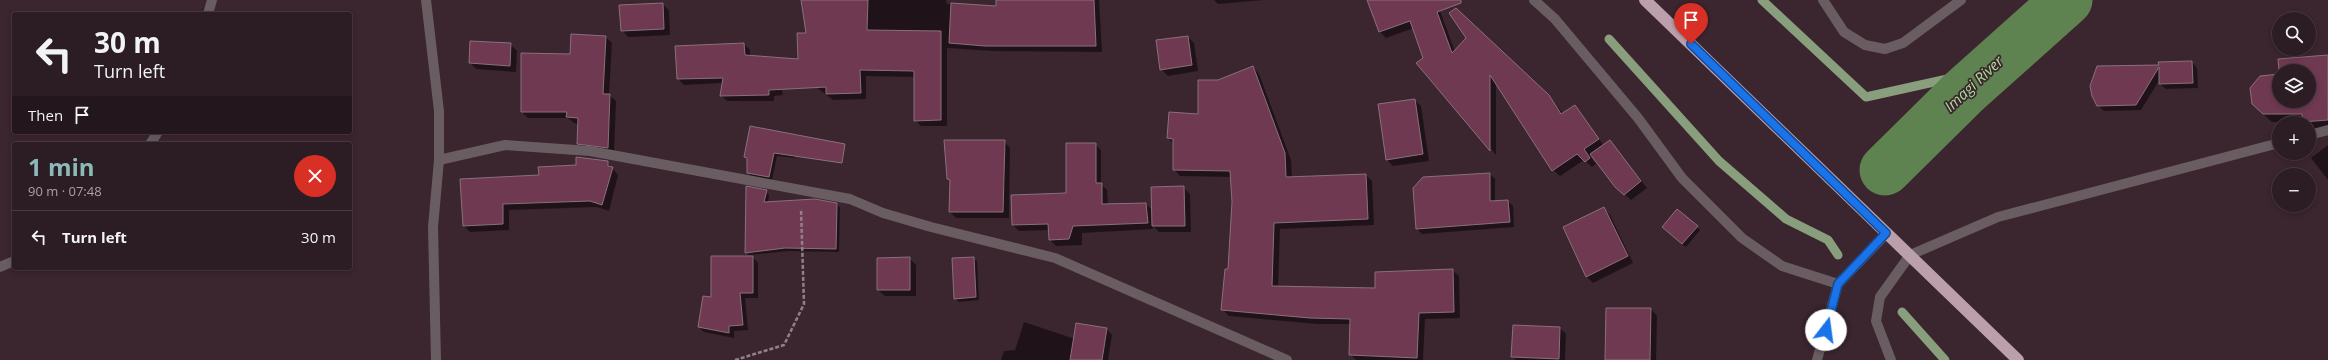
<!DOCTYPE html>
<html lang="en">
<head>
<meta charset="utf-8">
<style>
  :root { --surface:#2c1c23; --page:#34252b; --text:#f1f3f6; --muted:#a6a1a6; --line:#483a41; --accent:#8bbbb9 }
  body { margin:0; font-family:"Open Sans",sans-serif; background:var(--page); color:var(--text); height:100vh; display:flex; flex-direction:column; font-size:15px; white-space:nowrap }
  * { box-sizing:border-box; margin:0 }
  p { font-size:13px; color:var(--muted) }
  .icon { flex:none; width:22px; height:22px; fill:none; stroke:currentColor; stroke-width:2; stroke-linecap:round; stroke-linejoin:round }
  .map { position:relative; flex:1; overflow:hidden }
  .side { position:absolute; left:12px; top:142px; width:340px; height:128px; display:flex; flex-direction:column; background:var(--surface); border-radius:4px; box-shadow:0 2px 6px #0003,0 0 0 1px var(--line) }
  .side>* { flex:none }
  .hud { position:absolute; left:12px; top:12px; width:340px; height:122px; border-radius:4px; box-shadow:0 2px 6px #0003,0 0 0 1px var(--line); background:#2c1c23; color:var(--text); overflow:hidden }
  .tools { position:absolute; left:2272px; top:12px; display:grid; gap:8px }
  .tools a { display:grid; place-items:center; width:44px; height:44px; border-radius:50%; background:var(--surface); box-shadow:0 2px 6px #0003,0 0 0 1px var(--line); font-size:20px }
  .pin { position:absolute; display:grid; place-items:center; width:34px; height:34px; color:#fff; margin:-41px -17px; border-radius:50% 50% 50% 0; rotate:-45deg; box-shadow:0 0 4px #0007 }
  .pin .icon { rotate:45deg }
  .me { position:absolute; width:44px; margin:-22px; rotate:15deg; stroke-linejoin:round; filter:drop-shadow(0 0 3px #0008) }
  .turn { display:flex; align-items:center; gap:14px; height:84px; padding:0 16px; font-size:18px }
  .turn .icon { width:52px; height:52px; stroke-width:2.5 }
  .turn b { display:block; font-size:28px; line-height:34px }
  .then { display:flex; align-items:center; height:38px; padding:0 16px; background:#0003; gap:8px; font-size:15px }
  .round { display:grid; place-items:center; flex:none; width:42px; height:42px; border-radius:21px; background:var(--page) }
  .headline { display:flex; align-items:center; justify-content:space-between; height:68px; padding:0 16px }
  h1 { font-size:24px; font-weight:700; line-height:30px; color:var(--accent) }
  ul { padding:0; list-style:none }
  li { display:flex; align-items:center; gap:12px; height:52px; padding:0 16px; border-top:1px solid var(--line) }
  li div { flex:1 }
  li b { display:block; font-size:15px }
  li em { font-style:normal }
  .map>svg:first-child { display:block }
</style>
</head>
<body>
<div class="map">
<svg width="2328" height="360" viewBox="0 0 2328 360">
  <rect width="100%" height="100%" fill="#3b252f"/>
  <g fill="#0007">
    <path d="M801,0H946L947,4L997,7V0H1099L1102,52L992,51L947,48V126H921L915,120V77L866,76V99L833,100L816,87Z"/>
    <path d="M1214,0H1264L1218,4Z"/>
    <path d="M1368,0H1436L1455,52L1549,96L1563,114L1575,106L1604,146L1610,141L1647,188L1631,200L1623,193L1592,155L1590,156L1596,164L1592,167L1584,160L1560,176L1553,170L1496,82V155L1418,63L1424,58L1414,28L1386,38L1380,32Z"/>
    <path d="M663,4L669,11L670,35L628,37L622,30Z"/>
    <path d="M606,37L612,43L609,95L616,101L614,154L584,150L578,143V124L574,123L568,118H528L522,112L571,55Z"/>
    <path d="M1188,37L1194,43L1198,71L1168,76L1161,69Z"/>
    <path d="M510,44L517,51L516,72L476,69L470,63Z"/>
    <path d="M744,44L750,50V57L776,64L783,95L774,96V101H727L721,95L723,83L684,85L678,79Z"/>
    <path d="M2328,56V129L2311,130L2309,123L2304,122H2272L2261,112L2279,75V101H2309V71H2280Z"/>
    <path d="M2192,62L2197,68L2198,88L2166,89L2160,84V79L2141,110L2104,111L2098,105L2160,66Z"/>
    <path d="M1253,67L1259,74L1291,160L1292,177L1366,175L1372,181L1374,225L1280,229L1278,287L1376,289L1452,270L1459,276L1460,318L1425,319L1423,360H1356L1350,354L1351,324H1317L1229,316L1223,310L1229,270L1233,202L1232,177L1180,176L1174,169V144L1168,138L1199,115L1218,81Z"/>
    <path d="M1414,100L1421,106L1429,161L1393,166L1386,159Z"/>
    <path d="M790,138L795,158L777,156L772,180L751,176L748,173V160L745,157Z"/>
    <path d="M1004,141L1010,148L1009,218H956L950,212L951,182L948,179Z"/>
    <path d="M1095,144L1101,150V184L1107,190L1108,205L1146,204L1152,210L1184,188L1190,194L1191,232H1159L1153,226V229L1082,233V245L1056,246L1050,240L1049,230L1019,231L1013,225L1012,196L1067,193Z"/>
    <path d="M2328,145V180L2311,158Z"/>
    <path d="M607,162L618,175L609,211L597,207L509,210V230L470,232L464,226L540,176L577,166Z"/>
    <path d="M1490,174L1495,179V202L1508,201L1513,206L1514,227L1422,234L1417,229Z"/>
    <path d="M766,191L769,195L768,203L837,204L840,208L839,252L789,251L749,255L746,252Z"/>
    <path d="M1603,208L1610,215L1633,263L1593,283L1586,276L1573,250Z"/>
    <path d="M1697,227L1700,230L1686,247L1666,230Z"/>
    <path d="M753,257L758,263V298H745L748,330L734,331V338L704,332L699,327L712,298Z"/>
    <path d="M909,258L916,265V296H885L878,290Z"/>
    <path d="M973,258L977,261L979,300L959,302L955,298Z"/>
    <path d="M1651,309L1657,316L1656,360H1606Z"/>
    <path d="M1024,322L1075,339L1107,329L1112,335L1108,360H1001L1004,351L1015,350Z"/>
    <path d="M1560,328L1566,334L1565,360H1516L1512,357Z"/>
  </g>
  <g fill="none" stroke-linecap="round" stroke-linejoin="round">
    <g stroke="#899e7d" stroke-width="9">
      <path d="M1762,0L1866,97L1952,78L1964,92"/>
      <path d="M1609,39L1719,161L1786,219L1828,240L1838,255"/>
      <path d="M1902,312L1945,360"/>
    </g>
    <path stroke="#5f8251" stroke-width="51" d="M1885,170L1964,92L2067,0"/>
  </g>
  <g fill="#6f3952" stroke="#8a707b">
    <path d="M801,0H868L867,30L941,31V120L914,121V71L860,70L861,93L826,94V87L769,90V95L720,96L723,78L677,79L675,46L744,43L745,55L798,59L797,33H806Z"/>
    <path d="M996,0H1094L1096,46H985L949,43L951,3L996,6Z"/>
    <path d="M1367,0H1461V3L1437,12L1452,53L1466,38L1449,13L1456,8L1549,95L1561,114L1575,105L1599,139L1584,149L1590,158L1585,162L1577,154L1552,171L1490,75V151L1416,63L1423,58L1410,21L1379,32Z"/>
    <path d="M663,3L664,29L621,31L619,5Z"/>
    <path d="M571,34L606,36L603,94H610L608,148L577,144L578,118L566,117L567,112H521V53L570,54Z"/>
    <path d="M1188,36L1192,65L1160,70L1156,40Z"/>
    <path d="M470,41L511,43L510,66L469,63Z"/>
    <path d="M2328,55V120L2302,122V114H2263L2252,104L2250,88L2260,76L2279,74V101H2309V71H2279L2278,59Z"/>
    <path d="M2192,61L2193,83L2159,84V67L2136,105L2097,106L2092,96L2090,86L2097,66L2159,65L2158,62Z"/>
    <path d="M1253,66L1285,153L1286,177L1366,174L1368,219L1274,223L1272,286L1375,288V272L1453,269L1454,312L1419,313L1417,358L1349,355L1350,319L1310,318L1221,310L1225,269H1228L1232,202L1230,171L1173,170V139L1167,138L1169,112L1198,114V80H1218Z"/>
    <path d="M1415,99L1423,154L1386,160L1378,104Z"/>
    <path d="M750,126L845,144L842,163L774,153L769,177L747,173V158L744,157Z"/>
    <path d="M944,140H1005L1003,212H949L950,180L947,179Z"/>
    <path d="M1610,140L1641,181L1624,195L1615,187L1590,154Z"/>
    <path d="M1066,143H1096V183H1102V204L1146,203L1148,223L1073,226L1069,239L1049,240L1048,224L1012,225L1011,195L1066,193Z"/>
    <path d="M576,157L608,161V166L613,167L602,205L590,201L503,204V224L463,226L460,179L539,175L538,167L576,165Z"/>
    <path d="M1490,173V201L1508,200L1510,222L1416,229L1413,188L1423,177Z"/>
    <path d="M746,186L767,190L764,202L815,199L837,203L836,249L785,248L745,253Z"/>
    <path d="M1184,186L1185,226H1152L1151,187Z"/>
    <path d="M1604,207L1628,256L1586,277L1563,227Z"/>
    <path d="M1677,209L1698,226L1682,244L1662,227Z"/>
    <path d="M711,256H753V293H740L743,325L729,326V333L698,327L703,296L711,297Z"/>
    <path d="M910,257V290H877V258Z"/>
    <path d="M974,257L976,297L954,299L952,258Z"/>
    <path d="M1606,308H1651L1650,360H1605Z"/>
    <path d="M1076,323L1107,328L1102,360H1070Z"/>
    <path d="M1513,325L1560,327L1559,359L1511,357Z"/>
  </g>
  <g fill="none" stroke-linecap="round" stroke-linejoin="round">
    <path stroke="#928088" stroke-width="2.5" stroke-dasharray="4 2" stroke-linecap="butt" d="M735,360L784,345L804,304L801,209"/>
    <g stroke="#695d62" stroke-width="10">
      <path d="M426,0L439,111V160L433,227L436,360"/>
      <path d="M1534,0L1555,19L1638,118L1682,178L1742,238L1782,266L1838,284L1887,233"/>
      <path d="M1823,0L1844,32L1865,45L1885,49L1903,43L1961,0"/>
      <path d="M208,14L212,0"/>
      <path d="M2309,135L2328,130"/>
      <path d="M150,144L158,132"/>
      <path d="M439,160L505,145L590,151L850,199L883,213L931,227L1055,258L1287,360"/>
      <path d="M0,267L14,261"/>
      <path d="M1817,360L1838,284"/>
      <path d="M1891,360L1876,321L1880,297L1910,255L1998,217L2279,143"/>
    </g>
    <path stroke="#bb9fab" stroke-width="12" d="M1645,0L2018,360"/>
  </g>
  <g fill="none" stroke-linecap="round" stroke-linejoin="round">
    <g stroke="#114b97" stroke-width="10">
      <path id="route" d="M1691,44L1886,233L1838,284L1826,330"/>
    </g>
    <use href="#route" stroke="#1a73e8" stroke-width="7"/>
  </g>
  <g text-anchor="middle" stroke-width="3.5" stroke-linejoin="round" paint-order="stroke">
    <g font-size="15" font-style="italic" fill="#a9de95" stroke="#3b252f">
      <text transform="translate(1974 84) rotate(-43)" y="5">Imagi River</text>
    </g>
  </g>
</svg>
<div class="tools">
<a><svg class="icon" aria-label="search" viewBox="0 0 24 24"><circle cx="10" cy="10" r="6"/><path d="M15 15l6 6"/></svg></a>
<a><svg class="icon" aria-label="layers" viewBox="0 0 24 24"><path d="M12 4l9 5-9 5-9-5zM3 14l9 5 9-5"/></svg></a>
<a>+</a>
<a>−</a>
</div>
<div class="pin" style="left:1691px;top:44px;background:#d93025"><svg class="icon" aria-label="arrive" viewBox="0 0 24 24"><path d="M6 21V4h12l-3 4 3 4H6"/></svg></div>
<svg class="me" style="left:1826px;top:330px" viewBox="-20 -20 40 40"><circle r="19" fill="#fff"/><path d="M0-13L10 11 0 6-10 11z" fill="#1a73e8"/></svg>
<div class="hud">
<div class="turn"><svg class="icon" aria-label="left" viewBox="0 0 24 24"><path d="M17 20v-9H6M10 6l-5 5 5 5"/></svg><div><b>30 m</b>Turn left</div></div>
<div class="then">Then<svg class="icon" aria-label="arrive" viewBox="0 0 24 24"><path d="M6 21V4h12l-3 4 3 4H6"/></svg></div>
</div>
<section class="side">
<div class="headline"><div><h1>1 min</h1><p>90 m · 07:48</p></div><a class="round" style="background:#d93025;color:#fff"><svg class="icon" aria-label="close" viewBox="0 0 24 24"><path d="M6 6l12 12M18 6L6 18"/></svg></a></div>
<ul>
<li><svg class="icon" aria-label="left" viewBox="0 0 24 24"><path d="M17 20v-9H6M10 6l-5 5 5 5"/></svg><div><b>Turn left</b></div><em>30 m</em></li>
</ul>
</section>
</div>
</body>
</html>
